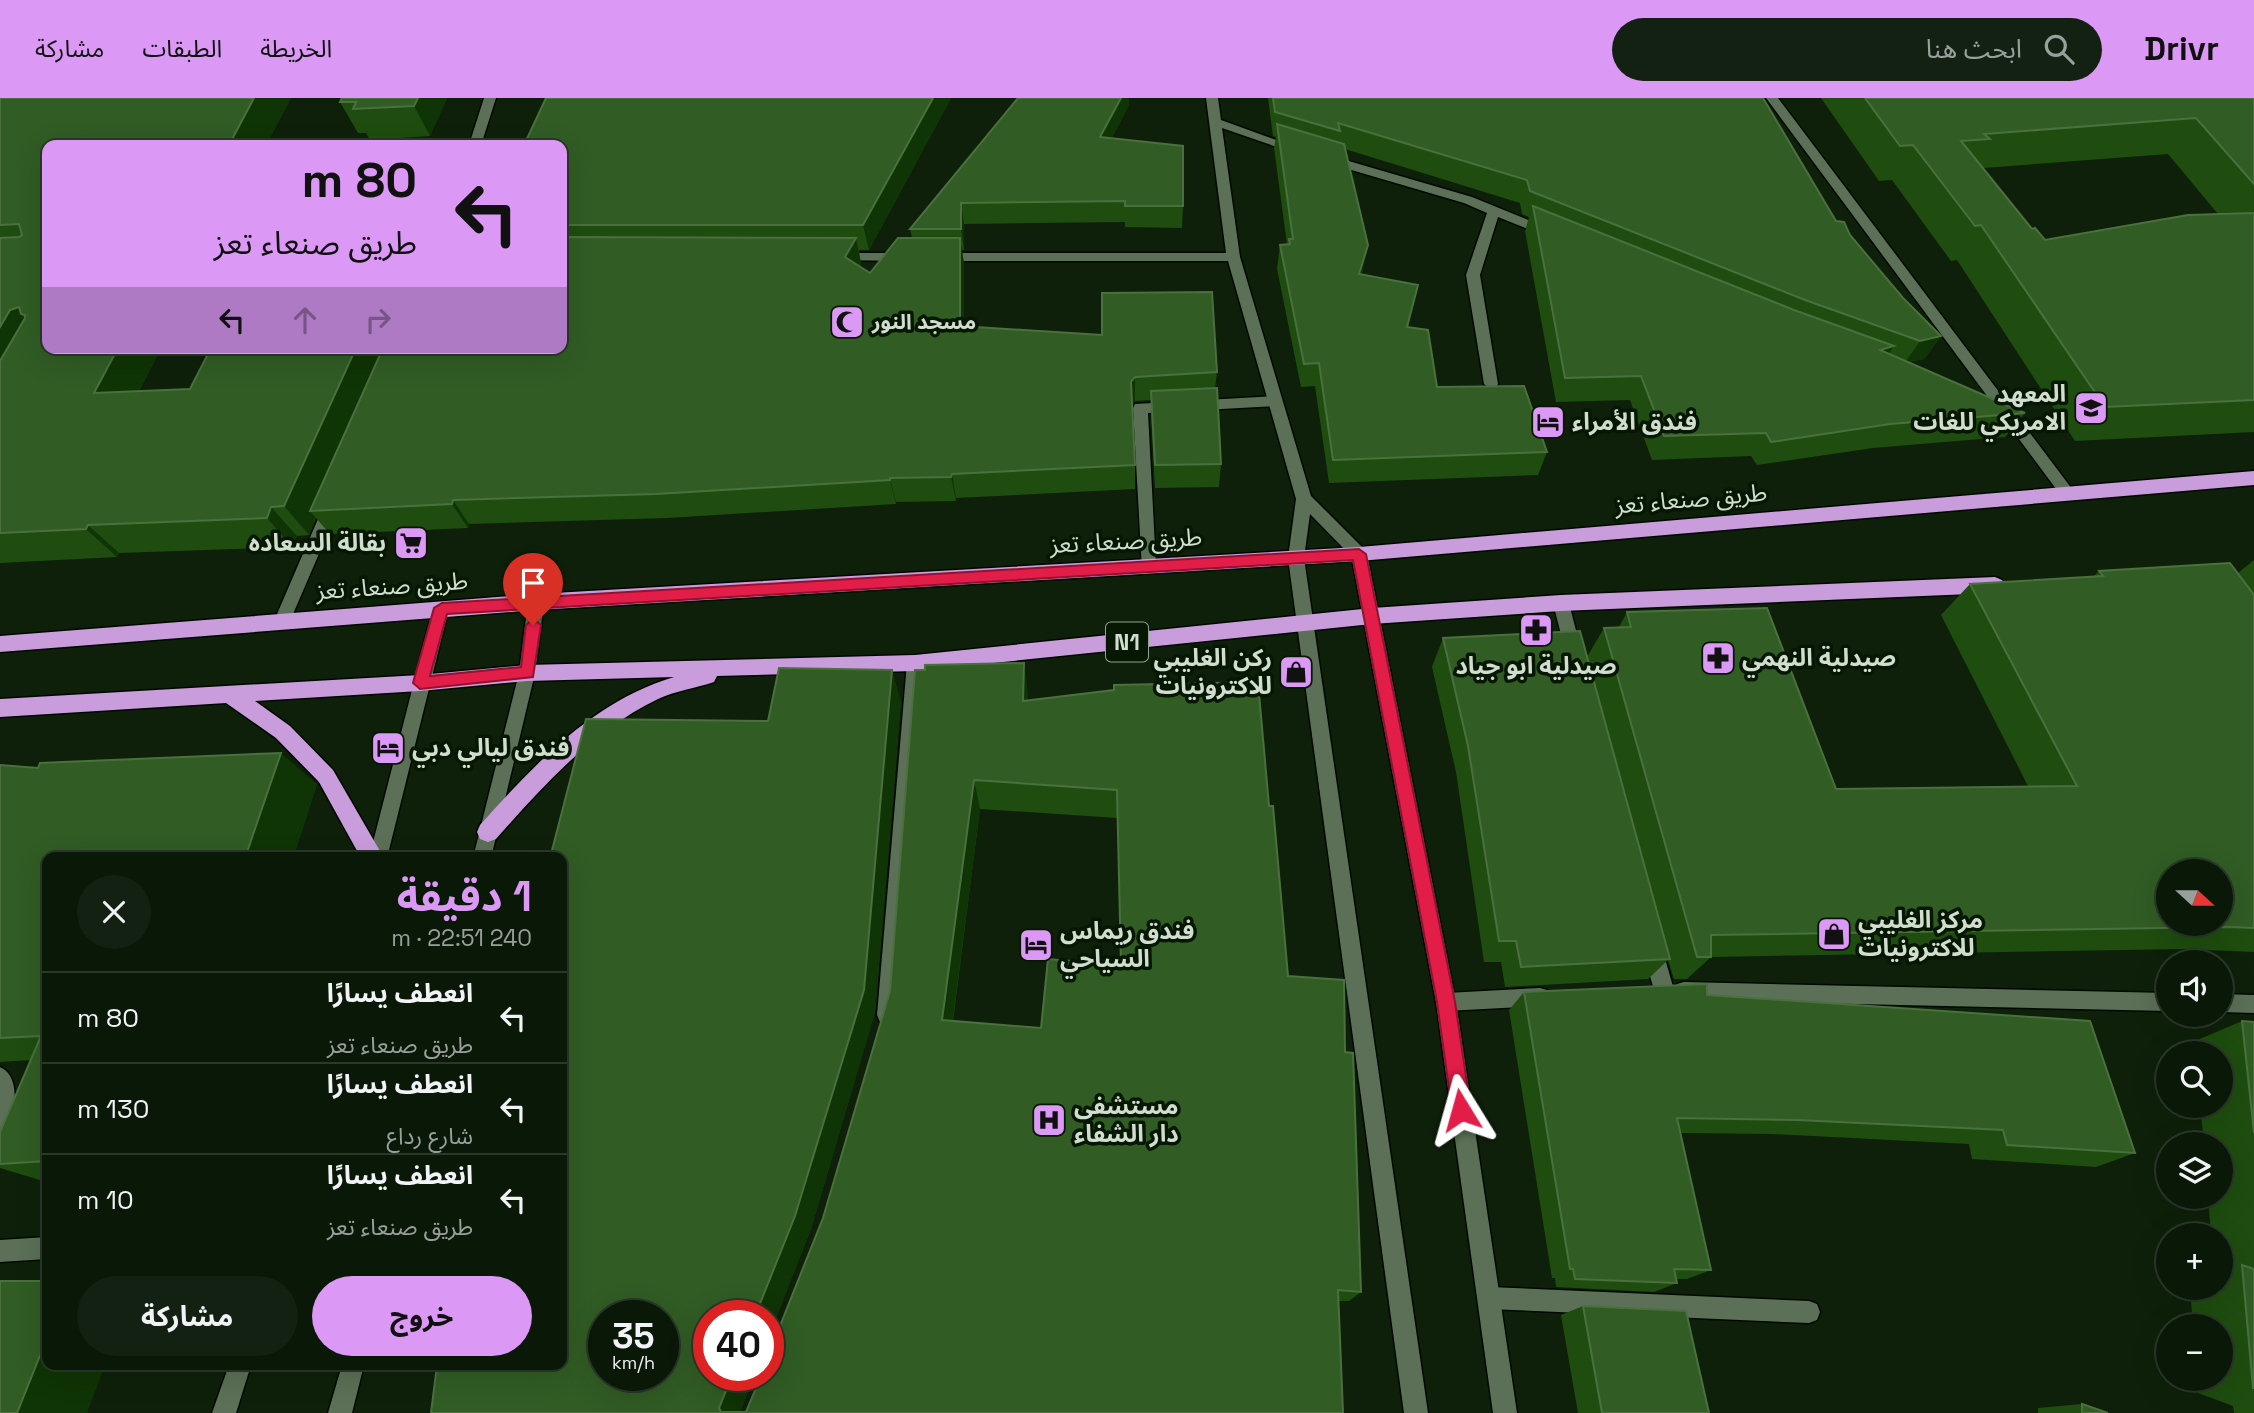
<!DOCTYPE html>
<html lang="ar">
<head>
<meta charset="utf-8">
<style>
  :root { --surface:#0a1808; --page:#132112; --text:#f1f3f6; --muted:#99a09c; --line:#2a3729; --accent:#db99f5 }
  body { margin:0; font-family:"Space Grotesk","Noto Sans Arabic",sans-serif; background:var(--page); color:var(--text); direction:rtl; height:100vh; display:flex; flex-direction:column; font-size:26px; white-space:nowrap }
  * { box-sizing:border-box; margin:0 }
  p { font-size:23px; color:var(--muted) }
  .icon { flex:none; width:38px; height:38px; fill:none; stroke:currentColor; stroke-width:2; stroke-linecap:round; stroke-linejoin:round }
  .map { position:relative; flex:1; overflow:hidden; direction:ltr }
  .drawer { position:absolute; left:42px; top:754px; width:525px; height:518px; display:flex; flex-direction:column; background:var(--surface); border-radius:14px; box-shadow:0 7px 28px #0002,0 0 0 2px var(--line); direction:rtl }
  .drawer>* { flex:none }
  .guide { position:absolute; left:42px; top:42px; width:525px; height:214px; border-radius:14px; box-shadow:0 7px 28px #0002,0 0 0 2px var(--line); direction:rtl; background:#db99f5; color:#111; overflow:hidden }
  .needle { width:46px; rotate:111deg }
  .buttons { position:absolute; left:2156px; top:761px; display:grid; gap:14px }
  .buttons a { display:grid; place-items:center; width:77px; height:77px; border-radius:50%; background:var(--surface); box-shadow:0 7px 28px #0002,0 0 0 2px var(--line); font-size:35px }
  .speed { position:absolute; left:588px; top:1202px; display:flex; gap:14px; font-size:35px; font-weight:700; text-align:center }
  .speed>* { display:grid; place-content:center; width:91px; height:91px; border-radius:50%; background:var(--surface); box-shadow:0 7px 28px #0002,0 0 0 2px var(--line); line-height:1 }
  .speed small { font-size:18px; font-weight:400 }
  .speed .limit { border:10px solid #d22; background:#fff; color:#111 }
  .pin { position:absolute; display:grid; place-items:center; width:60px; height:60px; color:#fff; margin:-72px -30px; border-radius:50% 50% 50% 0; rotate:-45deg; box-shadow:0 0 7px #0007 }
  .pin .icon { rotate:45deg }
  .me { position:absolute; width:77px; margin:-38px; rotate:352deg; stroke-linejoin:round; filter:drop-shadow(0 0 5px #0008) }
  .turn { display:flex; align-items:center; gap:24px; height:147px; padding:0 35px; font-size:32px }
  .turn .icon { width:91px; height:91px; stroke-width:2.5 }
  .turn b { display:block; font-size:49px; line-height:60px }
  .lanes { display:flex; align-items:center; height:66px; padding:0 35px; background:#0003; justify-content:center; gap:35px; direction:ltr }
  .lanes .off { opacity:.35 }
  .round { display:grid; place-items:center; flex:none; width:74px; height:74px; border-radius:37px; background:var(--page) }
  .head { display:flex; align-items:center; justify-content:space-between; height:119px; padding:0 35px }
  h1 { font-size:42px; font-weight:700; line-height:52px; color:var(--accent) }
  .cta { display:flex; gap:14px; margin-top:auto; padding:14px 35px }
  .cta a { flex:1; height:80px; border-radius:42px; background:var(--accent); color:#111; font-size:28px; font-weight:700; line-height:80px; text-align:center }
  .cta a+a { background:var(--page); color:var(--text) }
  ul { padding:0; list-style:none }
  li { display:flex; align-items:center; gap:21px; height:91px; padding:0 35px; border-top:2px solid var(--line) }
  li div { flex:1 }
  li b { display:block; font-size:26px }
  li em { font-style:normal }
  header { display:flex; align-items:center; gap:42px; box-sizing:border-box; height:98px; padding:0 35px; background:var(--accent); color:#111 }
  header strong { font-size:33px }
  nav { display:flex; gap:38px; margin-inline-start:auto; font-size:24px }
  .search { width:490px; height:63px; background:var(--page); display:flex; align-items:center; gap:18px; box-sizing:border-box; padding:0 24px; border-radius:38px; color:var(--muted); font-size:26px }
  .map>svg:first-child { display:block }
</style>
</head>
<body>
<header>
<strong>Drivr</strong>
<div class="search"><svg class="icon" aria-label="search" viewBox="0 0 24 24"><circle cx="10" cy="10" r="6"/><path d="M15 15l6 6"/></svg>ابحث هنا</div>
<nav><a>الخريطة</a><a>الطبقات</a><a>مشاركة</a></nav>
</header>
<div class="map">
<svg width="2254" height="1315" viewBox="0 0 2254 1315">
  <rect width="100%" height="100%" fill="#0e200a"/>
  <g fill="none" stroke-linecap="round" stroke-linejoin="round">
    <g stroke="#000900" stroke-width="3">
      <g id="lane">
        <path d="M1275,298L1282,303L1275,308L1148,315L1156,468L1154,472H1142L1133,310L1135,306Z"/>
        <path d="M1561,499L1569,505L1582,556L1580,561H1568L1566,556L1553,505Z"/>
        <path d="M915,558L921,560L923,565L897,917L894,924L887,927L880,924L877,917L907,565L909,560Z"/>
        <path d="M1652,841L1659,844L1662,850L1674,892L1671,899L1664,901L1657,899L1654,892L1642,850L1645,844Z"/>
        <path d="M1489,1189L1809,1203L1817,1206L1820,1214L1817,1222L1809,1225L1489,1211L1481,1208L1478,1200L1481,1192Z"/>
      </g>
    </g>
    <g stroke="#000900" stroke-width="3">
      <g id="street">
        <path d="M484,0H496L481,47H469Z"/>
        <path d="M1206,0H1218L1221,22L1304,52L1302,55H1294L1222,30L1240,159L1311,398L1365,452L1367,456L1365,460H1353L1310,416L1304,460L1296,466L1288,460L1296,401L1228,163H939L932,159L939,155H1226Z"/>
        <path d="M1328,57L1472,99L1555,133L1557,136L1550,140L1498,119L1480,177L1498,286L1496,290L1491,291L1484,286L1466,177L1487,115L1464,105L1324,64V58Z"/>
        <path d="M837,155H907L914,159L907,163L832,162V156Z"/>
        <path d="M332,401L340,407L290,523L288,528H276L274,523L324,407Z"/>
        <path d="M1684,884L2168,895V913L1684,902L1677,900L1674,893L1677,886Z"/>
        <path d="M1540,890L1547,892L1550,899L1547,906L1540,908L1446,913L1439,911L1436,904L1439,897L1446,895Z"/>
        <path d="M2221,896L2254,897V915L2221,914Z"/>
        <path d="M0,969C24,979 12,1022 10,1043L7,1050L0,1053Z"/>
        <path d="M47,1139V1161L0,1164V1142Z"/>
      </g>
    </g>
    <g stroke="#000900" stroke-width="3">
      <g id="secondary">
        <path d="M1766,0H1778L2072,391L2075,395L2072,399H2062Z"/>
        <path d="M1359,450L1367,456L1456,904L1517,1315H1493L1436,904L1351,456Z"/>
        <path d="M1296,454L1304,460L1428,1315H1404L1288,460Z"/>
        <path d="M536,498L544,504L535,575L491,760H473L519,575L528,504Z"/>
        <path d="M441,504L449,510L387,760H369L433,510Z"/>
        <path d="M229,1267H251L236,1315H212Z"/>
        <path d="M342,1267H364L352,1315H328Z"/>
      </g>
    </g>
    <g stroke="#000900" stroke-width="3">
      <g id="highway">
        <path d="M2254,373V387L1359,463L536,512L0,554V538L536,496L1359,449Z"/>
        <path d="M1995,479L2002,482L2005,487L2002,492L1995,495L1561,513L1372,526L915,573L717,578L714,584C696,590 675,593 658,601C592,633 544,687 496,741L488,744L480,741L477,734L480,727C535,666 593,603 674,579L527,583L420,593L255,603L290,628L333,672L384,760H361L319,684L276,640L226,605L0,619V601L420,577L527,567L915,557L1372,510L1561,497Z"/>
      </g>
    </g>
    <use href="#lane" fill="#5b7056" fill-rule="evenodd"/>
    <use href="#street" fill="#5b7056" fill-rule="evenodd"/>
    <use href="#secondary" fill="#5b7056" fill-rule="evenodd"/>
    <use href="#highway" fill="#c99cdb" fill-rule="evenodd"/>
  </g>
  <g fill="#1e4d0f" fill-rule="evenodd">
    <path d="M0,0H291L266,47H47V250H161L139,293L190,291L562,250V47L546,0H951L869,152H859L861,166L860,168L870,175L912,140L910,131L1018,0H1129V7L1111,41L1183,108L1182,130L1125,129V124L964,126V152H962L964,166V228L1217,274L1215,290L1221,366L1219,389L1155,390L1151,317V302L1135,303L1132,307L1135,367V391L956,400V403L896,404V406L667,420L469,426L468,430L330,436L316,420L309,437L297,438L292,449L119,455L117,459L0,465Z"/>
    <path d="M447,0L430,38L370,42L366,35H358L340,4Z"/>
    <path d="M1268,0H1763L1836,123L1850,137L1903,200L1941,238L1924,261L1910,264L2025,315L2005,339L1873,350L1757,367L1751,358L1652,362L1630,302L1556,304L1525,133L1529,119L1522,116L1520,105L1345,51L1363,172L1362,176L1407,229L1437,289L1547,354L1538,377L1329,385L1315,288L1301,289L1277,171L1280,147L1287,146L1274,50L1276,39L1273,38Z"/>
    <path d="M1821,0H2254V334L2075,343L1957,162L1951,163L1892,82L1879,83ZM2168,56L2218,116L2045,142L2032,131L1983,70Z"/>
    <path d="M2254,462V854L2185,851L1711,859L1687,881H1674L1668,862L1648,881L1505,889L1501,864H1484L1456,674L1432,569L1443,540L1587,559L1604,530L1619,529L1627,514L1836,691L2028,688L1941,517L1970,486L2093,479L2099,473L2238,475Z"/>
    <path d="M1024,565L1028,603L1269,708L1288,878L1345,954L1361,1194L1349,1203H1339L1343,1315H431L768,623L901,603L875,914L811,1131L768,1240V1218L709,1278H754L740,1314H746L823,1120L890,893L925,572ZM980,711L1117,720L1121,867L1041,930L953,923Z"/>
    <path d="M0,667L317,686L293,760H47V1083H43L0,1070V1034L31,962L0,964Z"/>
    <path d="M1524,894L1707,897L2135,1055L2096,1069L1972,1061L1969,1046L1772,1036L1680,1035L1711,1172L1687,1181H1676L1677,1185L1654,1194L1556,1189L1555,1180H1552L1509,912Z"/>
    <path d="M2242,923L2254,924V1315H2234L2233,1308L2198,1295L2197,1281H2221V1228H2193L2190,1190H2221V1138H2211L2208,1099H2221V1046H2204L2200,1008H2221V956H2196L2195,943Z"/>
    <path d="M1583,1208L1709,1315H1578L1561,1217Z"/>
    <path d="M2082,1306L2108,1315H2038V1310Z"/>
  </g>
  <g fill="#0f3405">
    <path d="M254,0H291L266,47H229Z"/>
    <path d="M418,0H447L430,38L414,8Z"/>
    <path d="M933,0H951L869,152L863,127Z"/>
    <path d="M1121,0H1129V7L1100,61V39Z"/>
    <path d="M961,105L964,126V152L961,131Z"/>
    <path d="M856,140L861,166L851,184L845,159Z"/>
    <path d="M960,140L964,166V253L960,228Z"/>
    <path d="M1368,147L1363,172L1354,200L1359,176Z"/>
    <path d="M19,209L25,217L21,216L44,241L0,311V229L10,212Z"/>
    <path d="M1941,238L1924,261L1904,266L1920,243Z"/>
    <path d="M1894,248L1878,272L1880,252Z"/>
    <path d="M118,250H161L122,326L94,295Z"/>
    <path d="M356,250H385L310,413L316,420L309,437L284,408Z"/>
    <path d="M1135,279V303L1131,309V284Z"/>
    <path d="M952,376L956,400V403L951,379Z"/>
    <path d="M890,380L896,404V406L890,382Z"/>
    <path d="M453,402L469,426L468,430L452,406Z"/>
    <path d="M271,409L297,438L292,449L267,420Z"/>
    <path d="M88,427L119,455L117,459L86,431Z"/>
    <path d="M1024,565L1028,596L1027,633L1023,603Z"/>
    <path d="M892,572L901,603L875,914L811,1131L768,1240V1218H755Z"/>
    <path d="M281,655L317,686L293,760H245Z"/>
    <path d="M974,682L980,711L950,943L942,922Z"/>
    <path d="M47,1240V1267H105L87,1315H17Z"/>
    <path d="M732,1278H754L740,1314H721L719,1310Z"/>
  </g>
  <g fill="#315c24" stroke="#4a703e" stroke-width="2" fill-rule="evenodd">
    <path d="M0,0H254L229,47H47V250H118L94,295L190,291L211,250H356L284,408L271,409L267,420L88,427L86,431L0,435V263L25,220V217L21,216L19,209L10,212L0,229V140L19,139L22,137L19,126L0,127Z"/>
    <path d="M342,0H418L414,8L353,11L356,4H340Z"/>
    <path d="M546,0H933L863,127H562V47H524Z"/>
    <path d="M1018,0H1121L1100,39L1183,48V108H1125V103L961,105V131H910Z"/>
    <path d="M1273,0H1763L1836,123L1844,124L1850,137L1903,200L1941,238L1920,243L1805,202L1530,93L1527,82L1338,25L1340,33L1275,14Z"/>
    <path d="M1865,0H2254V86L2196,20L1984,36L1990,41L1961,43L2032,131L2035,130L2045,142L2188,117L2254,115V302L2105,309L1981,127L1975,128L1913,47L1900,48Z"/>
    <path d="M1277,26L1344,46L1368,147L1359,176L1418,187L1407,229L1428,232L1437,289L1524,288L1547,354L1333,362L1319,265L1304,266L1280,147L1290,146L1289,141H1293Z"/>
    <path d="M1533,108L1794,212L1894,248L1880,252L2025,315L1890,326L1771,344L1766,335L1664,338L1641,278L1565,280Z"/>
    <path d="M562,139L856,140L845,159L870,175L898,140H960V228L1102,237V195L1212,194L1217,274L1135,279L1131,284L1135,367L952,376L951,379L890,380V382L656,396L453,402L452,406L310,413L383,250H562Z"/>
    <path d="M1217,290L1221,366L1155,367L1151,293Z"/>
    <path d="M2230,465L2254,497V830L2230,829L1711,837V859H1697L1604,530L1631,529L1627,514L1767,510L1836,691L2077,688L1970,486L2103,478L2099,473ZM2168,774H2221V826H2168Z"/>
    <path d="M1580,533L1670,861L1521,869L1516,843H1499L1468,648L1443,540Z"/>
    <path d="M1024,565L1023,603L1114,592V587L1258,584L1269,708H1273L1288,878L1344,882L1345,954L1353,955L1361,1194L1338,1192L1343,1315H431L437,1267H562V760H550L586,621L768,623L779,570L892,572L864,892L795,1118L755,1218H709V1278H732L719,1310L721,1314H746L761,1278H768V1258L823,1120L890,893L915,572H925V567ZM974,682L1117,692L1121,867L1048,861L1041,930L942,922ZM604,1218H663V1278H604Z"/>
    <path d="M281,655L245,760H47V1063L0,1066V1034L41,938L0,940V667L38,670L40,665Z"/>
    <path d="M1707,886V897L2090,923L2135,1055L2007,1047L2003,1032L1798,1022L1677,1020L1711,1172L1674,1171L1677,1185L1575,1181L1573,1171H1570L1524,894Z"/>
    <path d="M2242,923L2254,924V1035Z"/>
    <path d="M2242,1167L2254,1171V1290H2253Z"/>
    <path d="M0,1183H47V1240L17,1315H0Z"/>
    <path d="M1583,1208L1686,1213L1709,1315H1602Z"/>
    <path d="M2082,1306L2108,1315H2082Z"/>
  </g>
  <path fill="#e11d48" stroke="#92132f" stroke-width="2" d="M1359,451L1366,456L1455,904L1471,1012L1468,1018L1461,1021L1455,1018L1452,1012L1437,904L1353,462L447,516L430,578L521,569L526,527L533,521L541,527L533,579L420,591L413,585L434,510L442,505Z"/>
  <defs>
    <g id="mosque-square" transform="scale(1.75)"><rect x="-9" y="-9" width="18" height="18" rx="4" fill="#db99f5" stroke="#061703"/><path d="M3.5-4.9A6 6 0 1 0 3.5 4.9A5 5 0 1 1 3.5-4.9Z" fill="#111"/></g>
    <g id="school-square" transform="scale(1.75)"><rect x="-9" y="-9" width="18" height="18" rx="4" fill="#db99f5" stroke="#061703"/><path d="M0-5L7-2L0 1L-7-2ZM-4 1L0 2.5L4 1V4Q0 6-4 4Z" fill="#111"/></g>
    <g id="hotel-square" transform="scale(1.75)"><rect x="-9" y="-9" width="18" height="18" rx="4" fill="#db99f5" stroke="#061703"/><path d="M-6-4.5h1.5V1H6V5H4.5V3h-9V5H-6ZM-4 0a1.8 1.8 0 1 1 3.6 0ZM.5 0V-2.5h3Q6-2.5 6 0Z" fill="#111"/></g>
    <g id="supermarket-square" transform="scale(1.75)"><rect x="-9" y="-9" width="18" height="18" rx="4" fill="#db99f5" stroke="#061703"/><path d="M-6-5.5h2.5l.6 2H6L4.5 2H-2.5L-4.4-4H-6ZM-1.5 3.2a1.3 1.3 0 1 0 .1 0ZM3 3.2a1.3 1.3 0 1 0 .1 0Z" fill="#111"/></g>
    <g id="pharmacy-square" transform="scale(1.75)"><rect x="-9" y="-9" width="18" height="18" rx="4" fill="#db99f5" stroke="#061703"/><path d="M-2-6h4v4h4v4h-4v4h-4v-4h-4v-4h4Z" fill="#111"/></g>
    <g id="shop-square" transform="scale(1.75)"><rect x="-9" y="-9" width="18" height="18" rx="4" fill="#db99f5" stroke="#061703"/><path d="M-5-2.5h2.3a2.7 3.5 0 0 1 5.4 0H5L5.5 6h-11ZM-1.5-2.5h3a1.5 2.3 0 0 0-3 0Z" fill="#111"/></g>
    <g id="hospital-square" transform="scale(1.75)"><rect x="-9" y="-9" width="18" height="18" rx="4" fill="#db99f5" stroke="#061703"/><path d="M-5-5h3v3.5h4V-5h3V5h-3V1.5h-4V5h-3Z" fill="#111"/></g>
  </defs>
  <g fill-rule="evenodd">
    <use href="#mosque-square" x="847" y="224"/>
    <use href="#school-square" x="2091" y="310"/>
    <use href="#hotel-square" x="1548" y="324"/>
    <use href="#supermarket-square" x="411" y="445"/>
    <use href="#pharmacy-square" x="1536" y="532"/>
    <use href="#pharmacy-square" x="1718" y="560"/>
    <use href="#shop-square" x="1296" y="574"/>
    <use href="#hotel-square" x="388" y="650"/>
    <use href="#shop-square" x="1834" y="836"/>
    <use href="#hotel-square" x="1036" y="847"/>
    <use href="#hospital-square" x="1049" y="1022"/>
  </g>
  <g text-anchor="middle" stroke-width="7" stroke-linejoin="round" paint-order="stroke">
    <g font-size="21" font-weight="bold" fill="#d1ddce" stroke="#061703" text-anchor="start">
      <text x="872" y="231">مسجد النور</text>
    </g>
    <rect fill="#061703" stroke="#94a291" stroke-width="2" x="1106" y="524.5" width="42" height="39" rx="5"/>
    <g font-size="23" font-weight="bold" fill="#d1ddce">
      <text x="1127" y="552">N1</text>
    </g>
    <g font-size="24" font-weight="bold" fill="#d1ddce" stroke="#061703" text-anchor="start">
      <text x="2066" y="304" text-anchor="end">المعهد<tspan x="2066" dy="28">الامريكي للغات</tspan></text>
      <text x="1572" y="332">فندق الأمراء</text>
      <text x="386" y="453" text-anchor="end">بقالة السعاده</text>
      <text x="1272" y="568" text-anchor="end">ركن الغليبي<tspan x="1272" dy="28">للاكترونيات</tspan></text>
      <text x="1742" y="568">صيدلية النهمي</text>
      <text x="1536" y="576" text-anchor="middle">صيدلية ابو جياد</text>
      <text x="412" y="658">فندق ليالي دبي</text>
      <text x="1858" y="830">مركز الغليبي<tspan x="1858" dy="28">للاكترونيات</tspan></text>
      <text x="1060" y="841">فندق ريماس<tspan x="1060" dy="28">السياحي</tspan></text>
      <text x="1074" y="1016">مستشفى<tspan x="1074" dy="28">دار الشفاء</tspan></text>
    </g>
    <g font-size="24" fill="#d1ddce" stroke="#061703">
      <text transform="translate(1691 401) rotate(-5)" y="8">طريق صنعاء تعز</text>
      <text transform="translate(1126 443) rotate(-3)" y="8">طريق صنعاء تعز</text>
      <text transform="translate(392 488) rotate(-4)" y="8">طريق صنعاء تعز</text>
    </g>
  </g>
</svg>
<div class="buttons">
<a><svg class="needle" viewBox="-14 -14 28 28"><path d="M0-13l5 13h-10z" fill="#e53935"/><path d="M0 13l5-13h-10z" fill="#99a09c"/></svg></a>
<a><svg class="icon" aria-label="sound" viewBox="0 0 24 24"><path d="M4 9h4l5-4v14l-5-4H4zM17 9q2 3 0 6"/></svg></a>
<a><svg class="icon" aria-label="search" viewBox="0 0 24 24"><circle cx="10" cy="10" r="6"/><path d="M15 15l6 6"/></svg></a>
<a><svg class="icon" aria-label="layers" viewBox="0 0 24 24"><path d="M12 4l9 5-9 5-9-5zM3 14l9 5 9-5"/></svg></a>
<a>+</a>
<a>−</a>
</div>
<div class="speed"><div>35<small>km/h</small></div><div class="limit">40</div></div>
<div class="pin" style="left:533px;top:527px;background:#d93025"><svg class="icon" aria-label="arrive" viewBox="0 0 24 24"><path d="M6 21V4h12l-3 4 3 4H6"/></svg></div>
<svg class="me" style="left:1461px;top:1012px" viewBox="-20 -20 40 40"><path d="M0-17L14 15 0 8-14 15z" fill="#e11d48" stroke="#fff" stroke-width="4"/></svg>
<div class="guide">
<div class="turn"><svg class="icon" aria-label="left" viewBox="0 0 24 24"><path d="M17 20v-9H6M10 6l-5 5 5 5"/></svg><div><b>80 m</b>طريق صنعاء تعز</div></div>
<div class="lanes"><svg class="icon" aria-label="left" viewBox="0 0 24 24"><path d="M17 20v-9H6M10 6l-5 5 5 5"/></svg><svg class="icon off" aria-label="ahead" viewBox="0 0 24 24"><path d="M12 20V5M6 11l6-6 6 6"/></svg><svg class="icon off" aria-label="right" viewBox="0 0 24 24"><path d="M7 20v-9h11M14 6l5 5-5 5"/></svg></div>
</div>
<section class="drawer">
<div class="head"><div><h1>1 دقيقة</h1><p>240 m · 22:51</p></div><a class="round"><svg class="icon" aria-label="close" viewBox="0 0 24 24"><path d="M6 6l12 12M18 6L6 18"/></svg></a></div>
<ul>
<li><svg class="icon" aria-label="left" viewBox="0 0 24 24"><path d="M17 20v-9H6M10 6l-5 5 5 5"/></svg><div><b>انعطف يسارًا</b><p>طريق صنعاء تعز</p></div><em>80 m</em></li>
<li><svg class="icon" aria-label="left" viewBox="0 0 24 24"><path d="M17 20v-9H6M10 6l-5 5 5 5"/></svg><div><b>انعطف يسارًا</b><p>شارع رداع</p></div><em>130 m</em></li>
<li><svg class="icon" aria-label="left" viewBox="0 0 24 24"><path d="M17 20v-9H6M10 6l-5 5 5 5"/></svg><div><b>انعطف يسارًا</b><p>طريق صنعاء تعز</p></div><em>10 m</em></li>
</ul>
<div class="cta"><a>خروج</a><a>مشاركة</a></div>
</section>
</div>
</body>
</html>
